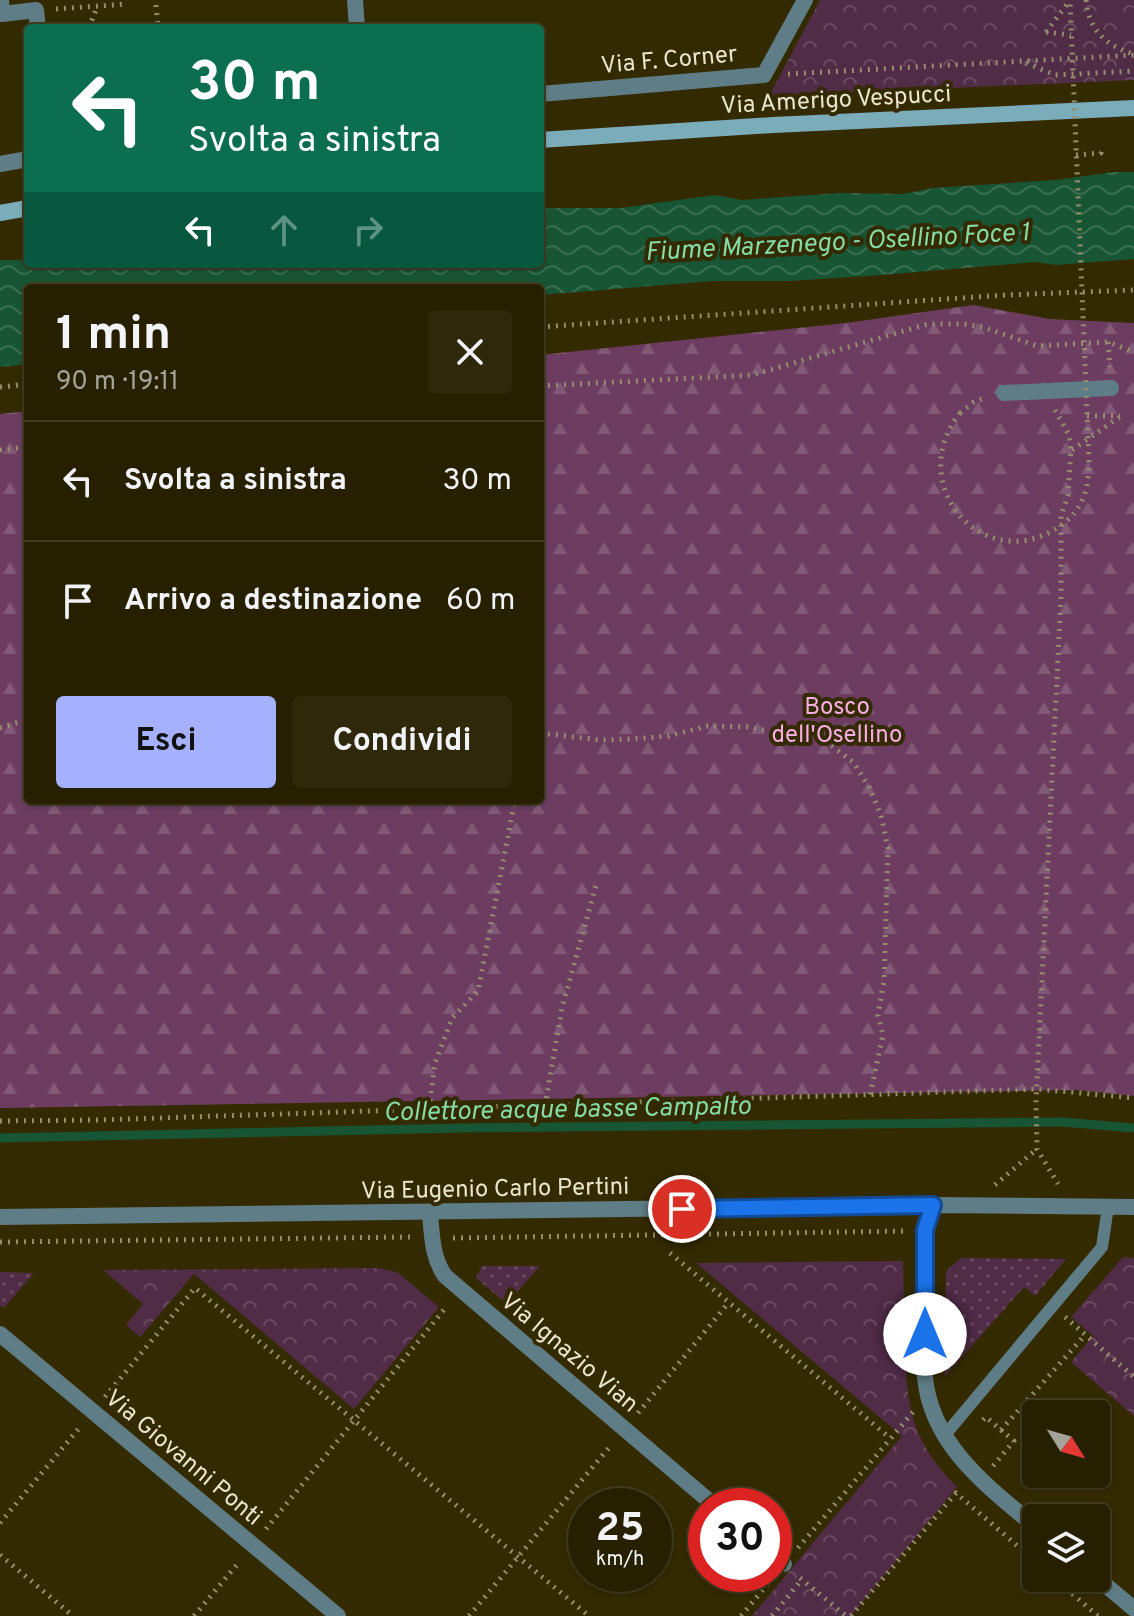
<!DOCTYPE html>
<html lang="it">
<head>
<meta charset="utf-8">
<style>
  :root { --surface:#272000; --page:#2f280a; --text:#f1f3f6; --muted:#a4a399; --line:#433e22; --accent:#a5b1fc }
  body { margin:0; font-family:Overpass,sans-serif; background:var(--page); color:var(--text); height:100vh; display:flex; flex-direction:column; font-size:30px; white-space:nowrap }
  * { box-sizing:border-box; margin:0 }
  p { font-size:26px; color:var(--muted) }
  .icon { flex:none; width:44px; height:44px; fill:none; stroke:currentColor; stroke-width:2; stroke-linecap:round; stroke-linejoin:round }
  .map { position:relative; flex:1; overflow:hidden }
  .drawer { position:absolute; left:24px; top:284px; width:520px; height:520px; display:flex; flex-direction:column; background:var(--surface); border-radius:8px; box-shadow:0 2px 6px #0004,0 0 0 2px var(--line) }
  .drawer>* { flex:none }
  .guide { position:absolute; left:24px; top:24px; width:520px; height:244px; border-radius:8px; box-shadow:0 2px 6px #0004,0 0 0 2px var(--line); background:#0b6e4f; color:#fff; overflow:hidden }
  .needle { width:52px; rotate:127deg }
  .tools { position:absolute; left:1022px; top:1400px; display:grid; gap:16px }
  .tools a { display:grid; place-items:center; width:88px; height:88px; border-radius:8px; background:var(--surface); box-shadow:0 2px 6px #0004,0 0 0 2px var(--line); font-size:40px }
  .speed { position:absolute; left:568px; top:1488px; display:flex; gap:16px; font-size:40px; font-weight:700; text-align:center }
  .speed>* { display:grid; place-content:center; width:104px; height:104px; border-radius:50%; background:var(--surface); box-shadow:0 2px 6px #0004,0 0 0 2px var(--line); line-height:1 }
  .speed small { font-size:20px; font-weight:400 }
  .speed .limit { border:12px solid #d22; background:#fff; color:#111 }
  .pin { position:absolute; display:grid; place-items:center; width:68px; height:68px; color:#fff; margin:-34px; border:4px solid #fff; border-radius:50%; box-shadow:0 2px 8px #0007 }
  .me { position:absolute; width:88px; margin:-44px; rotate:0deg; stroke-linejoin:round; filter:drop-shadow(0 0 6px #0008) }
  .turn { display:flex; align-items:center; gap:28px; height:168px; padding:0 32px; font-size:36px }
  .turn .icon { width:104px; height:104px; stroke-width:2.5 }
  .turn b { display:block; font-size:56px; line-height:68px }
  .lanes { display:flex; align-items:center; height:76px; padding:0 32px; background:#0003; justify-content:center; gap:40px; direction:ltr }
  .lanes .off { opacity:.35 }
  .round { display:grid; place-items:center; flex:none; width:84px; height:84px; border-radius:8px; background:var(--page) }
  .head { display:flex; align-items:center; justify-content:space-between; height:136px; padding:0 32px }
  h1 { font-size:48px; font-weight:700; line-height:60px }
  .action { display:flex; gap:16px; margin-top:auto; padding:16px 32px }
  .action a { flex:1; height:92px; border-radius:8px; background:var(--accent); color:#111; font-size:32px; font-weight:700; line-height:92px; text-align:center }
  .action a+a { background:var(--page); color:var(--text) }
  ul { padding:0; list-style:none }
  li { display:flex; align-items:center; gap:24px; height:120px; padding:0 32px; border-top:2px solid var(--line) }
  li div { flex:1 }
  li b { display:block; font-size:30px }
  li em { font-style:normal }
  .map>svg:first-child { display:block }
</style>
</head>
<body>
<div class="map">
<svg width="1134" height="1616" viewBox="0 0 1134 1616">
  <defs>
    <pattern id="grass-dots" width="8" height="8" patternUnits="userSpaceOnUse" patternTransform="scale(2)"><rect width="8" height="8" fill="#502c47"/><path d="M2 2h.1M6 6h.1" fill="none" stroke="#694a60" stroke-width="1.8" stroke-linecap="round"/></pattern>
    <pattern id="forest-firs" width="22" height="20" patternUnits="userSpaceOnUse" patternTransform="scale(2)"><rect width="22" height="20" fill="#6c3d61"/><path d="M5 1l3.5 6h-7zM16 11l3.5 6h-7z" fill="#815976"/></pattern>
    <pattern id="park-crowns" width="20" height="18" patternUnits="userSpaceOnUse" patternTransform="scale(2)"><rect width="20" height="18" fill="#502c47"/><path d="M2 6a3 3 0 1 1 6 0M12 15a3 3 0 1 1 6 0" fill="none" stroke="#694a60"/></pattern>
    <pattern id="water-waves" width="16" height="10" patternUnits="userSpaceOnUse" patternTransform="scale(2)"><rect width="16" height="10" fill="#185535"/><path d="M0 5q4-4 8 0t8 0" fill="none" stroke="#3a6d51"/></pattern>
  </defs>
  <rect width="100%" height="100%" fill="#342a00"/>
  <g fill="url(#grass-dots)">
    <path d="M961,1258L1066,1259L1035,1296L1024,1287L945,1376L946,1271Z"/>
    <path d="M482,1266H540L507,1304L476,1278Z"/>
    <path d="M0,1272L34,1273L4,1308L0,1305Z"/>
  </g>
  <path fill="url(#forest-firs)" d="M973,305L1050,319L1134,323V1096L1078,1090L0,1108V414L28,411V800H540V355L846,323Z"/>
  <g fill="url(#park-crowns)">
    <path d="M820,0H1134V80L769,96Z"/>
    <path d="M1123,1257L1134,1258V1416L1071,1362L1093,1336L1071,1317Z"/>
    <path d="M903,1261C905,1307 900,1392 918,1432C927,1453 940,1470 957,1487L851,1616H752L902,1436L696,1263Z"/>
    <path d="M378,1268L397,1272L439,1307L354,1409L194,1274L140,1337L126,1325L143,1304L103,1270Z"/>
  </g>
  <path fill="url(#water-waves)" d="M1114,172H1134V259L1056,265L1036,262L881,275L790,281H713L540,295V288H28V364L0,367V260H28V264H540V208H620L715,195L742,200L839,193L903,194L933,188L1056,180Z"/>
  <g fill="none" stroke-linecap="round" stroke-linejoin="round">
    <path stroke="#185535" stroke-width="9" d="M0,1138L462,1128L1062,1122L1134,1128"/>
    <g stroke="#958e6e" stroke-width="5" stroke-dasharray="2 6" stroke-linecap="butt">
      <path d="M1086,0C1089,30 1105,45 1133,54"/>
      <path d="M156,5L158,28"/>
      <path d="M56,9L127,4"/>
      <path d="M89,28L97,7"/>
      <path d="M1046,32L1070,0"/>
      <path d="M1046,32L1071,35"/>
      <path d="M1026,63L1055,75L1134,71"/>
      <path d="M788,74L1134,55"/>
      <path d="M1076,155L1101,153V147"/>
      <path d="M540,327L1005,295L1134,290"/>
      <path d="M1108,342L1110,367"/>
      <path d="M540,386L752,375L928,324H963L983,327L1037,346L1108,342L1134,352"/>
      <path d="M0,387L28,384"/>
      <path d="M1055,410L1069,435L1071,450L1068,496L1061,515V596L1036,1102L1037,1149L1058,1184"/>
      <path d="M960,413L974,402L987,397"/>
      <path d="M1087,416H1120"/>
      <path d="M0,450L28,447"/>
      <path d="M1072,450L1121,416"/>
      <path d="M0,728L28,719"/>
      <path d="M540,733L600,740L632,739L669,736L708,726L747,727L827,742L854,763L869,787L881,815L888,848L884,981L878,1015L883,1035L870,1095"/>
      <path d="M545,1106L562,1008L596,885"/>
      <path d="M429,1109L435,1063L452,1018L478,991L515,800"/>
      <path d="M0,1121L98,1120L1037,1089L1134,1098"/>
      <path d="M995,1185L1037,1149"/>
      <path d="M453,1238L907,1231"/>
      <path d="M0,1242L411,1237"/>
      <path d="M670,1253L890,1438"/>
      <path d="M1065,1317L1134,1377"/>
      <path d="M105,1397L195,1288L589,1616"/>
      <path d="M638,1413L729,1302"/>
      <path d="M983,1420L986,1417L1001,1430L1085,1335"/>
      <path d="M993,1466L1014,1441L1001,1430"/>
      <path d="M0,1523L80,1427"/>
      <path d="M266,1529L447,1306"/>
      <path d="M1096,1547L1107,1557"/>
      <path d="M798,1548L913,1412"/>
      <path d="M0,1555L73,1616"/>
      <path d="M800,1578L846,1616"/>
      <path d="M1054,1578L1098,1616"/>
      <path d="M194,1616L240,1561"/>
      <path d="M469,1616L611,1445"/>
      <path d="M741,1616L771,1580"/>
      <path d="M772,1616L799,1583"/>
      <path d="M851,1616L956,1493L1036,1562"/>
    </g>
    <path stroke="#5f7d86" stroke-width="12" d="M945,1435L1102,1247L1108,1207"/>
    <g stroke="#5f7d86" stroke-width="16">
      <path d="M1,0L2,14L36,10L38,28"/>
      <path d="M355,0L357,28"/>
      <path d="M540,94L764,75L805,0"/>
      <path d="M0,164L28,159"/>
      <path d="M1004,393L1111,388"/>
      <path d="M933,1205C922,1239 925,1268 925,1303C925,1327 923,1353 925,1377C931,1445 988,1487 1036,1527"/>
      <path d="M430,1213C432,1236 432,1257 445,1276L715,1506"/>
      <path d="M0,1217L933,1205L1134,1207"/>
      <path d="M0,1334L338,1616"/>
      <path d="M774,1556L784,1564"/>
      <path d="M1096,1577L1134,1609"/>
    </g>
    <g stroke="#7bacba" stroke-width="16">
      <path d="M540,140L773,125L1134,108"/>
      <path d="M0,213L28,208"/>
    </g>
    <path stroke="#958e6e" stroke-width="5" stroke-dasharray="2 6" stroke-linecap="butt" d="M960,413C902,486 986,578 1060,526C1083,510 1089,489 1089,462L1070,0"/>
  </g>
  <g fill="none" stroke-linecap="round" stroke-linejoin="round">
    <g stroke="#114b97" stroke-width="20">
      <path id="route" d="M682,1209L933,1205L925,1230V1334"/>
    </g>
    <use href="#route" stroke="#1a73e8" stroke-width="14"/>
  </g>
  <g text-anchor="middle" stroke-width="8" stroke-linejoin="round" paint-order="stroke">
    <g font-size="24" fill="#eae5ce" stroke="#342a00">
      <text transform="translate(669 59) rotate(-5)" y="8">Via F. Corner</text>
      <text transform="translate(836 99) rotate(-3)" y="8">Via Amerigo Vespucci</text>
      <text transform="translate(495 1188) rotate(-1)" y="8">Via Eugenio Carlo Pertini</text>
      <text transform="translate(570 1352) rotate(40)" y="8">Via Ignazio Vian</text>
      <text transform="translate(184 1457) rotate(40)" y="8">Via Giovanni Ponti</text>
    </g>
    <g font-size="24" fill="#f7ace3" stroke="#342a00">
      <text x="837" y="714">Bosco<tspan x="837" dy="28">dell'Osellino</tspan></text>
    </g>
    <g font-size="26" font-style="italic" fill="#85dba7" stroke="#342a00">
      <text transform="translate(837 241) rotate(-3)" y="9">Fiume Marzenego - Osellino Foce 1</text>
      <text transform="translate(567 1108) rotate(-1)" y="9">Collettore acque basse Campalto</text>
    </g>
  </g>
</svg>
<div class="tools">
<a><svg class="needle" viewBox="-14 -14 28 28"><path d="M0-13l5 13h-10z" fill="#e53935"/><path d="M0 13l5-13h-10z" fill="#a4a399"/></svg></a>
<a><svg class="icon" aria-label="layers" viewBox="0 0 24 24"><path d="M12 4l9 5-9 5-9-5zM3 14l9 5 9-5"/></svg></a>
</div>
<div class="speed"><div>25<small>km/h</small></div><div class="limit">30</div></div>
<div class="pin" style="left:682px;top:1209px;background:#d93025"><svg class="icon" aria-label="arrive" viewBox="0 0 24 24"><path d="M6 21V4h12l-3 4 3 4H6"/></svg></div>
<svg class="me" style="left:925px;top:1334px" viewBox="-20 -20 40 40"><circle r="19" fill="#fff"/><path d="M0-13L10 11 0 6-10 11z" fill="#1a73e8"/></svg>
<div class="guide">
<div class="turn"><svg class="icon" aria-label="left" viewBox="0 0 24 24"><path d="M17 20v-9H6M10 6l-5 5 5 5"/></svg><div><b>30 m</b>Svolta a sinistra</div></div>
<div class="lanes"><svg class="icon" aria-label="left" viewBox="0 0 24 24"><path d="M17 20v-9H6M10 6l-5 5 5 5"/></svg><svg class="icon off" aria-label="ahead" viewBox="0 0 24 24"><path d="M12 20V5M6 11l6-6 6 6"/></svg><svg class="icon off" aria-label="right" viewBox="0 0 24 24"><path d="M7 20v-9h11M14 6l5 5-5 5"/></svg></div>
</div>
<section class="drawer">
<div class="head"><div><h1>1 min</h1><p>90 m · 19:11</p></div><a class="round"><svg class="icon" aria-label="close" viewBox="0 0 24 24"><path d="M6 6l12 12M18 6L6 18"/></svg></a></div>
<ul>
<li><svg class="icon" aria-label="left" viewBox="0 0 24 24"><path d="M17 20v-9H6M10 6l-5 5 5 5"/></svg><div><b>Svolta a sinistra</b></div><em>30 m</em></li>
<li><svg class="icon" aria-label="arrive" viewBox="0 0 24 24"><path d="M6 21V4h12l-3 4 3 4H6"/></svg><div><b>Arrivo a destinazione</b></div><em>60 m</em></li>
</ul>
<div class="action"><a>Esci</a><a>Condividi</a></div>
</section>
</div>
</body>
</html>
